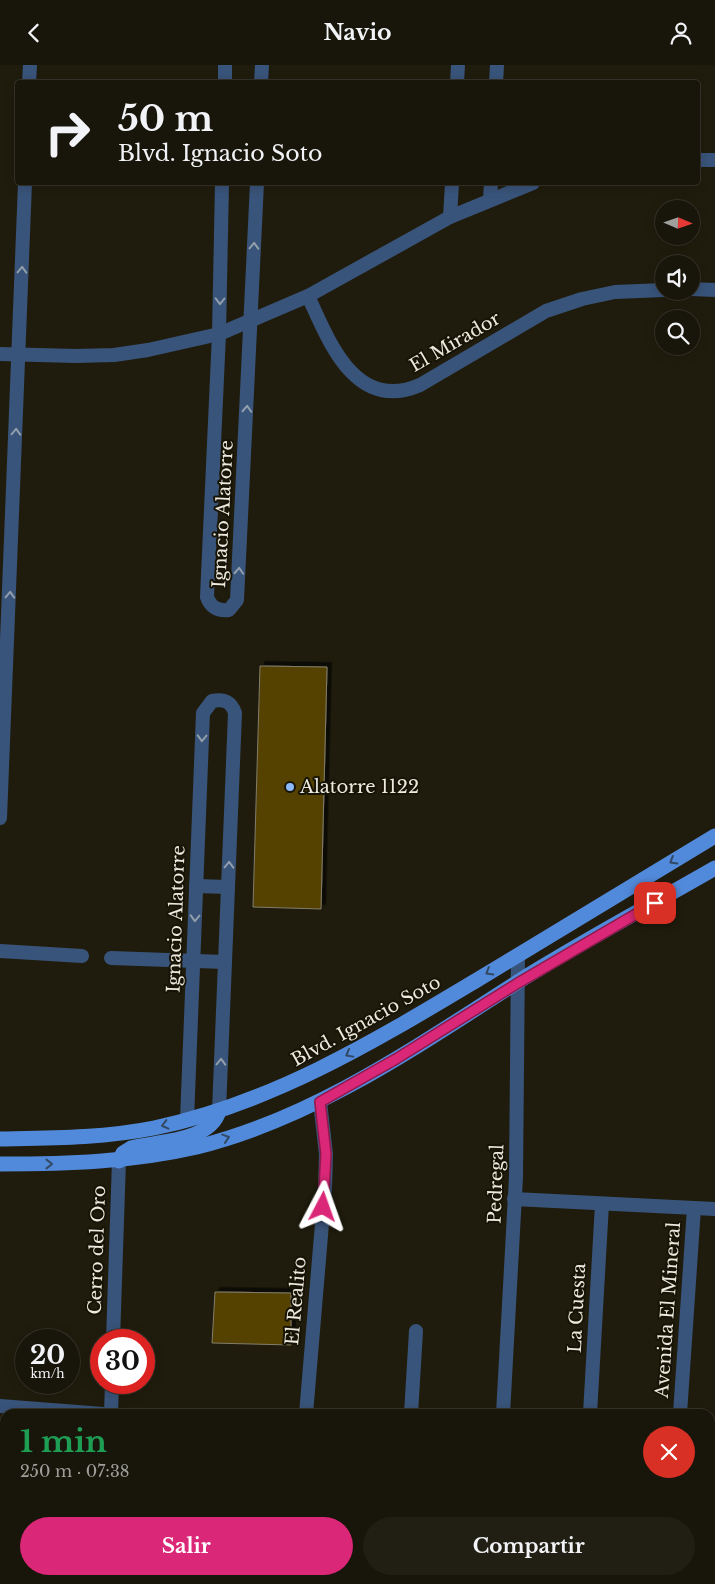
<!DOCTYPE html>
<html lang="es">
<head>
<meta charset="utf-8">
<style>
  :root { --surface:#18150a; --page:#211e13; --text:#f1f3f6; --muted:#9f9f9c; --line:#36342b; --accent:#db2777 }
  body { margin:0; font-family:"Libre Baskerville",serif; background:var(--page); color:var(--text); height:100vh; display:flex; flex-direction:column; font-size:19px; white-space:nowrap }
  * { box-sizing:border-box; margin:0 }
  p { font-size:16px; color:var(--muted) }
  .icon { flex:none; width:28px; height:28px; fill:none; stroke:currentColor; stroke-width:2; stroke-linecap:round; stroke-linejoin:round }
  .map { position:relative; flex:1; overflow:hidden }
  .side { position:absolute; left:0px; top:1344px; width:715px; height:176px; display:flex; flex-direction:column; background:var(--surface); border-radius:15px 15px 0 0; box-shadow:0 2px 12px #0003,0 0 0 1px var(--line) }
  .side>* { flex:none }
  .top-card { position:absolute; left:15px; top:15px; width:685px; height:105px; border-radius:5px; box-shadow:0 2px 12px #0003,0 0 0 1px var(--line); background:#18150a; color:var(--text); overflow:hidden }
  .needle { width:32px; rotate:92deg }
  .tools { position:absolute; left:655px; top:135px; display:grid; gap:10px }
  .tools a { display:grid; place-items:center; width:45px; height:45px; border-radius:50%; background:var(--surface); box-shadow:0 2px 12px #0003,0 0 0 1px var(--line); font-size:25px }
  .speed { position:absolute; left:15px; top:1264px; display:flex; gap:10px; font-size:25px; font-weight:700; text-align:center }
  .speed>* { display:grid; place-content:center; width:65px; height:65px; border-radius:50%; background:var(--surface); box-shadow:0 2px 12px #0003,0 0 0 1px var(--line); line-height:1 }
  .speed small { font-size:12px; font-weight:400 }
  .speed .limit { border:8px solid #d22; background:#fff; color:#111 }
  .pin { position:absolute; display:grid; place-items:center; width:42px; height:42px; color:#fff; margin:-21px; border-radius:10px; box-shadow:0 2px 8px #0006 }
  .me { position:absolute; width:55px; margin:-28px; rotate:4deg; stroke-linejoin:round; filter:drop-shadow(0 0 4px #0008) }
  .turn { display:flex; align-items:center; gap:18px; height:105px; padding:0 20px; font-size:22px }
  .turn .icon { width:65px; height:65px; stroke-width:2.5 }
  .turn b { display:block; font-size:35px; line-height:42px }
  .round { display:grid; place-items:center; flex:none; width:52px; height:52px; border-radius:26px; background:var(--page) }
  .summary { display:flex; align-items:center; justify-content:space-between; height:85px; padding:0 20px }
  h1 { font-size:30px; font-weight:700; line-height:38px; color:#1e9e55 }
  .action { display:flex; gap:10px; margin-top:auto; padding:10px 20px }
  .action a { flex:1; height:58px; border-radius:30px; background:var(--accent); color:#fff; font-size:20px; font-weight:700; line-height:58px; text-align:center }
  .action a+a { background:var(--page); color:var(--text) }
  header { display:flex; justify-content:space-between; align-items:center; height:65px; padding:0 20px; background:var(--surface); font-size:22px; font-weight:700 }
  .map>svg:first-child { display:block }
</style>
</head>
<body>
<header><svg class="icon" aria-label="back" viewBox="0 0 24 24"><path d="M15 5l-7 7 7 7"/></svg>Navio<svg class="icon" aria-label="person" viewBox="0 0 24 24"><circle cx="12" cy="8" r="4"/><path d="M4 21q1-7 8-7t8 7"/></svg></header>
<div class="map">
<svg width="715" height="1519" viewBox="0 0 715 1519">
  <defs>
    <filter id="shadow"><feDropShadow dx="4.5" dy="-4.5" stdDeviation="0" flood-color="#0009"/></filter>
  </defs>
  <rect width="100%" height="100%" fill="#201c0d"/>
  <g fill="#544300" stroke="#837d6c" filter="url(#shadow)">
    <path d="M260,601L327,602L321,844L253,842Z"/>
    <path d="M215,1227L291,1228V1280L212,1278Z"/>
  </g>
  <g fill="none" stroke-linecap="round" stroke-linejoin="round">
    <g stroke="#39547a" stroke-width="14">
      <path d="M29,18L30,0"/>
      <path d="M225,18V0"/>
      <path d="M261,18L262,0"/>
      <path d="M457,18L458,0"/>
      <path d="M496,18L497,0"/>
      <path d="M698,95H715"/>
      <path d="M222,118L219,269L207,532C211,543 218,546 229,545L237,535L257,118"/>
      <path d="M490,134L491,118"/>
      <path d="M450,152L452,118"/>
      <path d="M691,224L715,225"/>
      <path d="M308,231C329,276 355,348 420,320L546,246L582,234L615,227L664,225"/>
      <path d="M0,289L76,291L114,290L148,285L219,269L308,231L450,152L533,118"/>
      <path d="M0,753L25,118"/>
      <path d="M196,821L228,822"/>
      <path d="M0,886L82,891"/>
      <path d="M111,893L225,897"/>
      <path d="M187,1055L203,648L212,636C224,634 231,636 235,648L219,1046"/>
      <path d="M514,1134L715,1144"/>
      <path d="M113,1275L119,1096"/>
      <path d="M0,1341L103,1349"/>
      <path d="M111,1349L112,1318"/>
      <path d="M306,1349L325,1123L326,1089L320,1037"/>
      <path d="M411,1349L416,1266"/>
      <path d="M503,1349L516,1112L518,890"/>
      <path d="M590,1349L602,1139"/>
      <path d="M680,1349L694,1143"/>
      <path d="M101,1519V1515"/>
      <path d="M203,1519V1515"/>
      <path d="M297,1519V1515"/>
      <path d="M401,1519V1515"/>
      <path d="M491,1519V1515"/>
      <path d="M581,1519V1515"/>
      <path d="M672,1519V1515"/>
    </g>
    <g stroke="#528adb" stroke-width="15">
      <path d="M0,1074C51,1073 104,1073 154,1063C273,1038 375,976 477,915C557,867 636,818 715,771"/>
      <path d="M119,1096L123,1088L131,1083C158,1076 210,1077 219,1046"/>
      <path d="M0,1099C67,1099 132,1097 197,1082C314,1053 416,982 516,918C581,877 649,841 715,803"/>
    </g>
  </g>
  <defs><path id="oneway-chevron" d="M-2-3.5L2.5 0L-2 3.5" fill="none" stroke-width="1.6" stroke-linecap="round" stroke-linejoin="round" transform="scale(1.25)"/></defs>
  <g stroke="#929eac">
    <use href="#oneway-chevron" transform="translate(254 181) rotate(-88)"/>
    <use href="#oneway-chevron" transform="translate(22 205) rotate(-88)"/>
    <use href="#oneway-chevron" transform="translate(220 236) rotate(91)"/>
    <use href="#oneway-chevron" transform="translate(247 344) rotate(-87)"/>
    <use href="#oneway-chevron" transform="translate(16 367) rotate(-88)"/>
    <use href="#oneway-chevron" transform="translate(239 506) rotate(-87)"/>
    <use href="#oneway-chevron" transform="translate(10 530) rotate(-88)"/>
    <use href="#oneway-chevron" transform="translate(202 673) rotate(92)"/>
    <use href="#oneway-chevron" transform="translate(229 800) rotate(-88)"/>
    <use href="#oneway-chevron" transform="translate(195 853) rotate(92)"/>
    <use href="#oneway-chevron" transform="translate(221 997) rotate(-88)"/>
  </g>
  <g stroke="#324965">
    <use href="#oneway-chevron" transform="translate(673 796) rotate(149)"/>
    <use href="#oneway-chevron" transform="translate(489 907) rotate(149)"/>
    <use href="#oneway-chevron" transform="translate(349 989) rotate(151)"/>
    <use href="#oneway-chevron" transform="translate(165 1060) rotate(166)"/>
    <use href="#oneway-chevron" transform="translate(226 1073) rotate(-18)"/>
    <use href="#oneway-chevron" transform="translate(49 1099)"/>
  </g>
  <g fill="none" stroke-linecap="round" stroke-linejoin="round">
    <g stroke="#8e194d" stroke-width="12">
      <path id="route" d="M323,1142L326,1089L320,1037L396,994L518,918L655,838"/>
    </g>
    <use href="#route" stroke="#db2777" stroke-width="9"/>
  </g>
  <circle fill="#8cb9fc" stroke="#171305" stroke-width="2" cx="290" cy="722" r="5"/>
  <g text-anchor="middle" stroke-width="4" stroke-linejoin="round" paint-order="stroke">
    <g font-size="18" fill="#ece9df" stroke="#171305">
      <text transform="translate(455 277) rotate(-30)" y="6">El Mirador</text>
      <text transform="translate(223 449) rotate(-87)" y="6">Ignacio Alatorre</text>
      <text transform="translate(176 854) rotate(-88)" y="6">Ignacio Alatorre</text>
      <text transform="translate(366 956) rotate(-29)" y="6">Blvd. Ignacio Soto</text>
      <text transform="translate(496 1119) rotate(-88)" y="6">Pedregal</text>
      <text transform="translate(97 1185) rotate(-88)" y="6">Cerro del Oro</text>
      <text transform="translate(296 1236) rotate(-85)" y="6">El Realito</text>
      <text transform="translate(577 1243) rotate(-87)" y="6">La Cuesta</text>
      <text transform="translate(668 1245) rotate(-86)" y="6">Avenida El Mineral</text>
    </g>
    <g font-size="18" fill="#ece9df" stroke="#171305" text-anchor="start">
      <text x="300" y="728">Alatorre 1122</text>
    </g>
  </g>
</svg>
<div class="tools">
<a><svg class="needle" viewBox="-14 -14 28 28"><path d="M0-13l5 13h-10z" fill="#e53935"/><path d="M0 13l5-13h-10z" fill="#9f9f9c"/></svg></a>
<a><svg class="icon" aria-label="sound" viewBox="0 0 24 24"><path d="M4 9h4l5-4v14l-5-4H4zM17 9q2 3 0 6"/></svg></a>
<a><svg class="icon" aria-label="search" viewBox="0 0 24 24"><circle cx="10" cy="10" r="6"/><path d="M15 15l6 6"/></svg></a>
</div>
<div class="speed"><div>20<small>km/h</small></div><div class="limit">30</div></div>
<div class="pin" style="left:655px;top:838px;background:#d93025"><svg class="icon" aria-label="arrive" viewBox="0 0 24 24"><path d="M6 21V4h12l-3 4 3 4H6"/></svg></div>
<svg class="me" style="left:323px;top:1142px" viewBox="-20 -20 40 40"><path d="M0-17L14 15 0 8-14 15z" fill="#db2777" stroke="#fff" stroke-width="4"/></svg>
<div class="top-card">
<div class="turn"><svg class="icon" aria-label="right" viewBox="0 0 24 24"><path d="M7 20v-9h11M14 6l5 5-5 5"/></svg><div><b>50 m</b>Blvd. Ignacio Soto</div></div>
</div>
<section class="side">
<div class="summary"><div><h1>1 min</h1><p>250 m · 07:38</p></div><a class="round" style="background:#d93025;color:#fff"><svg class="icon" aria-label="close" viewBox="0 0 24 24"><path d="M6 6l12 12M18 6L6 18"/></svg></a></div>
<div class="action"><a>Salir</a><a>Compartir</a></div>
</section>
</div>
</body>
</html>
